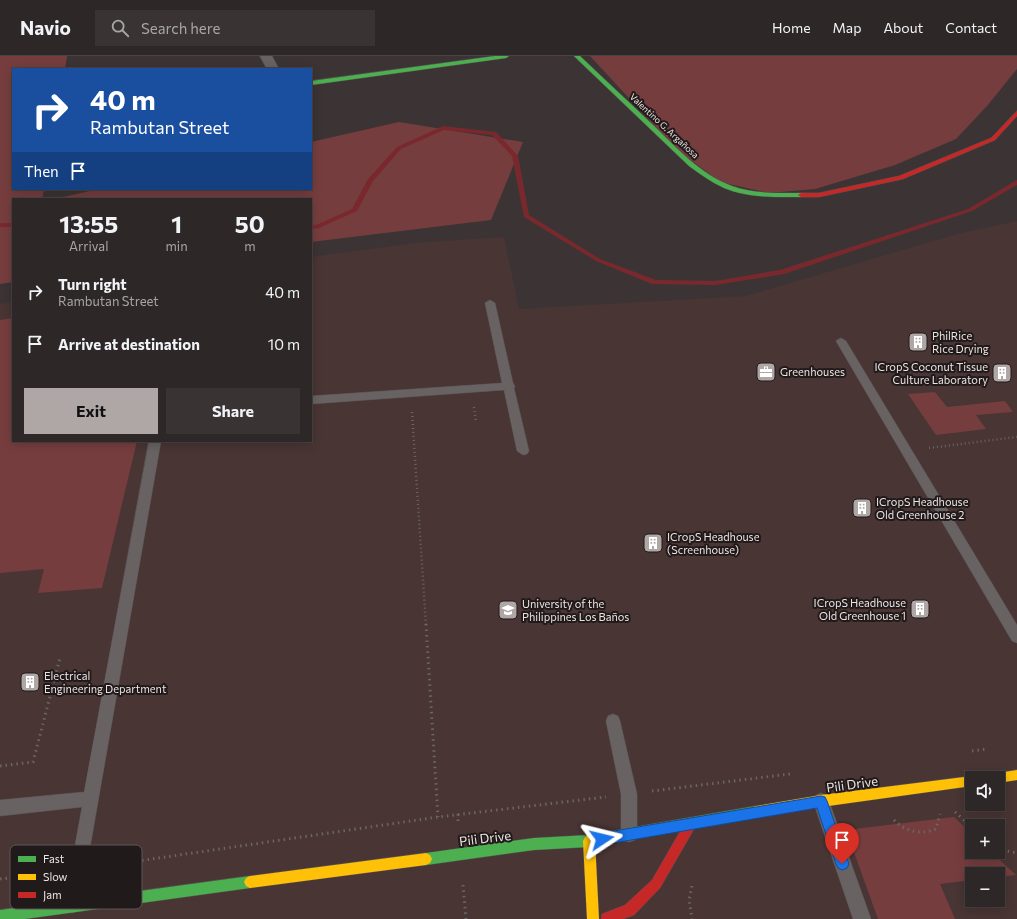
<!DOCTYPE html>
<html lang="en">
<head>
<meta charset="utf-8">
<style>
  :root { --surface:#2d2727; --page:#393333; --text:#f1f3f6; --muted:#a7a5a7; --line:#484444; --accent:#afa6a6 }
  body { margin:0; font-family:Commissioner,sans-serif; background:var(--page); color:var(--text); height:100vh; display:flex; flex-direction:column; font-size:15px; white-space:nowrap }
  * { box-sizing:border-box; margin:0 }
  p { font-size:13px; color:var(--muted) }
  .icon { flex:none; width:22px; height:22px; fill:none; stroke:currentColor; stroke-width:2; stroke-linecap:round; stroke-linejoin:round }
  .map { position:relative; flex:1; overflow:hidden }
  .drawer { position:absolute; left:12px; top:142px; width:300px; height:244px; display:flex; flex-direction:column; background:var(--surface); border-radius:0px; box-shadow:0 2px 10px #0003,0 0 0 1px var(--line) }
  .drawer>* { flex:none }
  .guide { position:absolute; left:12px; top:12px; width:300px; height:122px; border-radius:0px; box-shadow:0 2px 10px #0003,0 0 0 1px var(--line); background:#1a4fa0; color:#fff; overflow:hidden }
  .controls { position:absolute; left:965px; top:715px; display:grid; gap:8px }
  .controls a { display:grid; place-items:center; width:40px; height:40px; border-radius:0px; background:var(--surface); box-shadow:0 2px 10px #0003,0 0 0 1px var(--line); font-size:20px }
  .pin { position:absolute; display:grid; place-items:center; width:34px; height:34px; color:#fff; margin:-41px -17px; border-radius:50% 50% 50% 0; rotate:-45deg; box-shadow:0 0 4px #0007 }
  .pin .icon { rotate:45deg }
  .me { position:absolute; width:44px; margin:-22px; rotate:80deg; stroke-linejoin:round; filter:drop-shadow(0 0 3px #0008) }
  .turn { display:flex; align-items:center; gap:14px; height:84px; padding:0 12px; font-size:18px }
  .turn .icon { width:52px; height:52px; stroke-width:2.5 }
  .turn b { display:block; font-size:28px; line-height:34px }
  .then { display:flex; align-items:center; height:38px; padding:0 12px; background:#0003; gap:8px; font-size:15px }
  .eta { display:flex; justify-content:space-evenly; align-items:center; height:68px; text-align:center }
  .eta b { font-size:24px; font-weight:700; line-height:28px }
  .primary-button { display:flex; gap:8px; margin-top:auto; padding:8px 12px }
  .primary-button a { flex:1; height:46px; border-radius:0px; background:var(--accent); color:#111; font-size:16px; font-weight:700; line-height:46px; text-align:center }
  .primary-button a+a { background:var(--page); color:var(--text) }
  ul { padding:0; list-style:none }
  li { display:flex; align-items:center; gap:12px; height:52px; padding:0 12px }
  li div { flex:1 }
  li b { display:block; font-size:15px }
  li em { font-style:normal }
  header { display:flex; align-items:center; gap:24px; box-sizing:border-box; height:56px; padding:0 20px; background:var(--surface); border-bottom:1px solid var(--line) }
  header strong { font-size:19px }
  nav { display:flex; gap:22px; margin-inline-start:auto; font-size:14px }
  .search { width:280px; height:36px; background:var(--page); display:flex; align-items:center; gap:10px; box-sizing:border-box; padding:0 14px; border-radius:0px; color:var(--muted); font-size:15px }
  .map>svg:first-child { display:block }
</style>
</head>
<body>
<header>
<strong>Navio</strong>
<div class="search"><svg class="icon" aria-label="search" viewBox="0 0 24 24"><circle cx="10" cy="10" r="6"/><path d="M15 15l6 6"/></svg>Search here</div>
<nav><a>Home</a><a>Map</a><a>About</a><a>Contact</a></nav>
</header>
<div class="map">
<svg width="1017" height="863" viewBox="0 0 1017 863">
  <rect width="100%" height="100%" fill="#3c3434"/>
  <path fill="#483534" fill-rule="evenodd" d="M1017,165V863H0V248L13,246V385H311V201L414,187L504,181L519,253L746,240L957,178ZM972,722H998V748H972ZM972,770H998V796H972ZM972,818H998V844H972Z"/>
  <g fill="#763d3e">
    <path d="M0,0H67L65,13H13V133H44L42,143H13V226L0,228Z"/>
    <path d="M590,0H1017V13L987,50L956,83L895,109L815,133L769,137L720,126L676,93Z"/>
    <path d="M399,66L523,86L491,164L311,186V143H54L99,133H311V86Z"/>
    <path d="M13,262V385H137L102,532L38,537L44,513L0,517V264Z"/>
    <path d="M935,336L947,351L1005,345L1013,356L976,359L986,373L936,379L908,338Z"/>
    <path d="M954,761L972,778V796H991L1016,819L998,821V818H972V824L940,828L955,863H878L846,774Z"/>
  </g>
  <g fill="none" stroke-linecap="round" stroke-linejoin="round">
    <g fill="#79292e" fill-rule="evenodd">
      <path d="M443,70L496,76L518,100L529,159L600,203L656,224L715,225L780,214L968,153L1015,125L1017,124V129L972,155L784,218L715,229L652,228L596,205L524,161L512,100L492,79L444,74L401,93L373,125L357,155L319,172L311,173V169H316L352,153L368,123L397,91Z"/>
      <rect x="0" y="167" width="13" height="4"/>
    </g>
    <g stroke="#575050" stroke-width="1">
      <g id="lane">
        <path d="M490,244L495,247L513,327L515,330L514,332L529,395L527,398L523,399L517,395L504,334L311,348V340L502,327L485,247Z"/>
        <path d="M841,282L846,285L1017,569V587L1012,585L836,285Z"/>
        <path d="M149,385H161L80,849L78,855L72,857L66,855L64,849L82,751L0,760V744L84,736Z"/>
        <path d="M613,658L618,660L620,665L637,738V778L635,784L629,786L623,784L621,778V738L606,665L608,660Z"/>
        <path d="M821,737L827,740L829,745L871,863H853L813,745L815,740Z"/>
      </g>
    </g>
    <g stroke="#575050" stroke-width="1">
      <path id="street" d="M260,0H272L279,13H267Z"/>
    </g>
    <g stroke="#575050" stroke-width="1">
      <g id="fast">
        <path d="M495,0H509L506,2L311,29V25Z"/>
        <path d="M574,0H580C604,23 629,46 653,69C677,92 700,118 732,130C754,138 778,137 801,137L804,139L801,141C775,141 748,142 724,132C711,126 700,118 689,110Z"/>
        <path d="M756,750L760,752L762,756L760,760L756,762L589,791L534,794L426,809L422,807L420,803L422,799L426,797L534,782L589,779Z"/>
        <path d="M250,820L254,822L256,826L254,830L250,832L25,863H0V854Z"/>
      </g>
    </g>
    <g stroke="#575050" stroke-width="1">
      <g id="slow">
        <path d="M1017,714V724L998,727V722H989L991,718Z"/>
        <path d="M972,720L976,722H972V730L821,751L756,762L752,760L750,756L752,752L756,750L821,739Z"/>
        <path d="M589,779L593,781L595,785L599,863H587L583,785L585,781Z"/>
        <path d="M426,797L430,799L432,803L430,807L426,809L250,832L246,830L244,826L246,822L250,820Z"/>
      </g>
    </g>
    <g stroke="#575050" stroke-width="1">
      <g id="jam">
        <path d="M1017,55V60L995,84L903,123L819,141H801L798,139L801,137H819L899,120L991,82Z"/>
        <path d="M690,763L694,765L696,769L694,773L660,832L634,859L623,863H601L602,858L625,849L652,824L686,765Z"/>
      </g>
    </g>
    <g stroke="#6b6565" stroke-width="2.5" stroke-dasharray="1 3" stroke-linecap="butt">
      <path d="M474,351L476,366"/>
      <path d="M412,356L426,569"/>
      <path d="M929,392L1017,381"/>
    </g>
    <g stroke="#6b6565" stroke-width="3" stroke-dasharray="1.5 4" stroke-linecap="butt">
      <path d="M426,568L438,761"/>
      <path d="M972,695L987,693"/>
      <path d="M0,710L33,706L60,602"/>
      <path d="M652,735L790,718"/>
      <path d="M955,756L972,771"/>
      <path d="M458,758V768"/>
      <path d="M894,764C906,776 920,779 936,773L940,758"/>
      <path d="M998,790L1007,795L1017,797"/>
      <path d="M104,810L438,761L606,741"/>
      <path d="M0,823L55,817"/>
      <path d="M463,829L466,863"/>
      <path d="M692,830L689,844L692,863"/>
    </g>
    <use href="#lane" fill="#686262" fill-rule="evenodd"/>
    <use href="#street" fill="#686262" fill-rule="evenodd"/>
    <use href="#fast" fill="#4caf50" fill-rule="evenodd"/>
    <use href="#slow" fill="#ffc107" fill-rule="evenodd"/>
    <use href="#jam" fill="#c62828" fill-rule="evenodd"/>
  </g>
  <path fill="#1a73e8" stroke="#114b97" d="M821,740L825,741L827,745L849,808L847,812L842,814L838,812L836,808L817,752L602,789L598,787L596,783L598,779L602,777Z"/>
  <defs>
    <g id="building-square" transform="scale(1)"><rect x="-9" y="-9" width="18" height="18" rx="4" fill="#afa6a6" stroke="#211a1a"/><path d="M-4-6H4V6H1V3H-1V6H-4ZM-2.5-4.3h1.7v1.8h-1.7ZM.8-4.3h1.7v1.8H.8ZM-2.5-1h1.7V.8h-1.7ZM.8-1h1.7V.8H.8Z" fill="#fff"/></g>
    <g id="office-square" transform="scale(1)"><rect x="-9" y="-9" width="18" height="18" rx="4" fill="#afa6a6" stroke="#211a1a"/><path d="M-6-3h4V-5.5h4V-3h4V5H-6ZM-1-4.5V-3h2v-1.5ZM-6 0V1H6V0Z" fill="#fff"/></g>
    <g id="university-square" transform="scale(1)"><rect x="-9" y="-9" width="18" height="18" rx="4" fill="#afa6a6" stroke="#211a1a"/><path d="M0-5L7-2L0 1L-7-2ZM-4 1L0 2.5L4 1V4Q0 6-4 4Z" fill="#fff"/></g>
  </defs>
  <g fill-rule="evenodd">
    <use href="#building-square" x="918" y="286"/>
    <use href="#office-square" x="766" y="316"/>
    <use href="#building-square" x="1002" y="317"/>
    <use href="#building-square" x="862" y="452"/>
    <use href="#building-square" x="653" y="487"/>
    <use href="#building-square" x="920" y="553"/>
    <use href="#university-square" x="508" y="554"/>
    <use href="#building-square" x="30" y="626"/>
  </g>
  <g text-anchor="middle" stroke-width="4" stroke-linejoin="round" paint-order="stroke">
    <g font-size="9" fill="#ede3e3" stroke="#211a1a">
      <text transform="translate(664 70) rotate(43)" y="3">Valentino G. Argañosa</text>
    </g>
    <g font-size="11" fill="#ede3e3" stroke="#211a1a" text-anchor="start">
      <text x="932" y="284">PhilRice<tspan x="932" dy="13">Rice Drying</tspan></text>
      <text x="988" y="315" text-anchor="end">ICropS Coconut Tissue<tspan x="988" dy="13">Culture Laboratory</tspan></text>
      <text x="780" y="320">Greenhouses</text>
      <text x="876" y="450">ICropS Headhouse<tspan x="876" dy="13">Old Greenhouse 2</tspan></text>
      <text x="667" y="485">ICropS Headhouse<tspan x="667" dy="13">(Screenhouse)</tspan></text>
      <text x="906" y="551" text-anchor="end">ICropS Headhouse<tspan x="906" dy="13">Old Greenhouse 1</tspan></text>
      <text x="522" y="552">University of the<tspan x="522" dy="13">Philippines Los Baños</tspan></text>
      <text x="44" y="624">Electrical<tspan x="44" dy="13">Engineering Department</tspan></text>
    </g>
    <g font-size="13" fill="#ede3e3" stroke="#211a1a">
      <text transform="translate(852 728) rotate(-8)" y="5">Pili Drive</text>
      <text transform="translate(485 782) rotate(-7)" y="5">Pili Drive</text>
    </g>
  </g>
  <rect x="10" y="789" width="132" height="64" rx="6" fill="#211a1a" stroke="#5e5656" stroke-width="1"/>
  <rect x="18" y="800" width="18" height="6" fill="#4caf50"/>
  <rect x="18" y="818" width="18" height="6" fill="#ffc107"/>
  <rect x="18" y="836" width="18" height="6" fill="#c62828"/>
  <g font-size="11" fill="#ede3e3">
    <text x="43" y="807">Fast</text>
    <text x="43" y="825">Slow</text>
    <text x="43" y="843">Jam</text>
  </g>
</svg>
<div class="controls">
<a><svg class="icon" aria-label="sound" viewBox="0 0 24 24"><path d="M4 9h4l5-4v14l-5-4H4zM17 9q2 3 0 6"/></svg></a>
<a>+</a>
<a>−</a>
</div>
<div class="pin" style="left:842px;top:808px;background:#d93025"><svg class="icon" aria-label="arrive" viewBox="0 0 24 24"><path d="M6 21V4h12l-3 4 3 4H6"/></svg></div>
<svg class="me" style="left:602px;top:783px" viewBox="-20 -20 40 40"><path d="M0-17L14 15 0 8-14 15z" fill="#1a73e8" stroke="#fff" stroke-width="4"/></svg>
<div class="guide">
<div class="turn"><svg class="icon" aria-label="right" viewBox="0 0 24 24"><path d="M7 20v-9h11M14 6l5 5-5 5"/></svg><div><b>40 m</b>Rambutan Street</div></div>
<div class="then">Then<svg class="icon" aria-label="arrive" viewBox="0 0 24 24"><path d="M6 21V4h12l-3 4 3 4H6"/></svg></div>
</div>
<section class="drawer">
<div class="eta">
<div><b>13:55</b><p>Arrival</p></div>
<div><b>1</b><p>min</p></div>
<div><b>50</b><p>m</p></div>
</div>
<ul>
<li><svg class="icon" aria-label="right" viewBox="0 0 24 24"><path d="M7 20v-9h11M14 6l5 5-5 5"/></svg><div><b>Turn right</b><p>Rambutan Street</p></div><em>40 m</em></li>
<li><svg class="icon" aria-label="arrive" viewBox="0 0 24 24"><path d="M6 21V4h12l-3 4 3 4H6"/></svg><div><b>Arrive at destination</b></div><em>10 m</em></li>
</ul>
<div class="primary-button"><a>Exit</a><a>Share</a></div>
</section>
</div>
</body>
</html>
